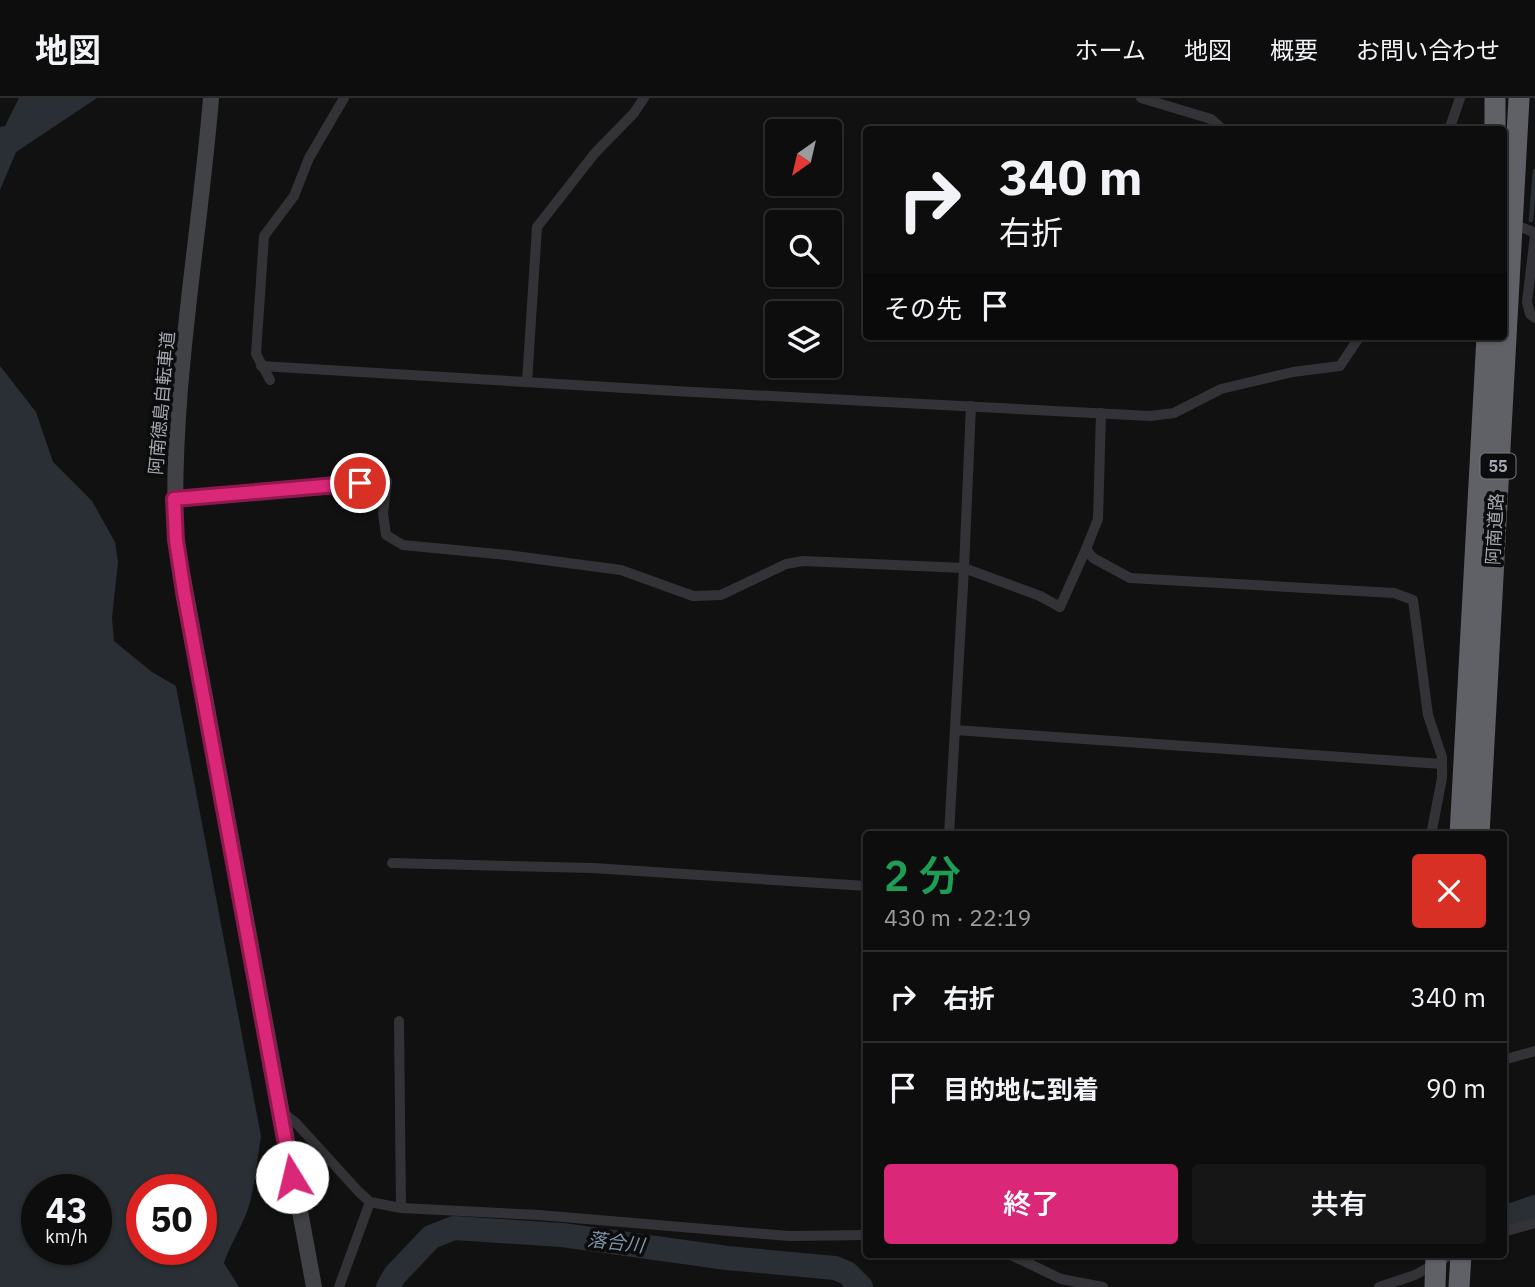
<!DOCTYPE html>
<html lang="ja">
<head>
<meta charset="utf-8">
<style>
  :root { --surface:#0d0d0e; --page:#161617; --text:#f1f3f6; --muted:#9a9c9e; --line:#2d2d2e; --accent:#db2777 }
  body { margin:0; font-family:"IBM Plex Sans","Noto Sans JP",sans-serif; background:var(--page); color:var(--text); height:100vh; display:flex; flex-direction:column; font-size:26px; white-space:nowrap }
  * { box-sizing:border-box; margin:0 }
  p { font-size:23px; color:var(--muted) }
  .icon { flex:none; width:38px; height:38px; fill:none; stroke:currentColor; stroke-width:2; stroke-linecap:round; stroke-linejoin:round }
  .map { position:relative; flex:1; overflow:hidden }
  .side { position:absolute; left:863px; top:733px; width:644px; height:427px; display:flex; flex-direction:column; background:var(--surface); border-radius:7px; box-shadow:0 2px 5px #0004,0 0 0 2px var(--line) }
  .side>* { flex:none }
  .hud { position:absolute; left:863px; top:28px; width:644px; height:214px; border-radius:7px; box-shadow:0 2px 5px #0004,0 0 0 2px var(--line); background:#0d0d0e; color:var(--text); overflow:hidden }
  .needle { width:46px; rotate:214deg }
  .fabs { position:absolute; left:765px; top:21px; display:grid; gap:14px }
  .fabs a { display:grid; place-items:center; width:77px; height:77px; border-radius:7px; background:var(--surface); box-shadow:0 2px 5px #0004,0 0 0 2px var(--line); font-size:35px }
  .speed { position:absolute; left:21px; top:1076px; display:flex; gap:14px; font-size:35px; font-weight:700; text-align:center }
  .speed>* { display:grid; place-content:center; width:91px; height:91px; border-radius:50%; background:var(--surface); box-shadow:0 2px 5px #0004,0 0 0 2px var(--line); line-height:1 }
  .speed small { font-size:18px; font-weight:400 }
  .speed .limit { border:10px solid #d22; background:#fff; color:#111 }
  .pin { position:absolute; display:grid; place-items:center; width:60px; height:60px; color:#fff; margin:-30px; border:4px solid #fff; border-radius:50%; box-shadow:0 2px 7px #0007 }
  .me { position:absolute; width:77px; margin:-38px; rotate:351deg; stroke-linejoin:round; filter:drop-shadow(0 0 5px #0008) }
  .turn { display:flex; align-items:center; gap:24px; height:147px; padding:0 21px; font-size:32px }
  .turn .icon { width:91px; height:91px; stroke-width:2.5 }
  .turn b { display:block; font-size:49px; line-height:60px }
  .then { display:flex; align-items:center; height:66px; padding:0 21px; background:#0003; gap:14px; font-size:26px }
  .round { display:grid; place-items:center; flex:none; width:74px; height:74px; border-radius:7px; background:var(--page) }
  .head { display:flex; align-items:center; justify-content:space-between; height:119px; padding:0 21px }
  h1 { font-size:42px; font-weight:600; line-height:52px; color:#1e9e55 }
  .primary-button { display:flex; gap:14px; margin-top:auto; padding:14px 21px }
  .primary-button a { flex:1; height:80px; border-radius:7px; background:var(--accent); color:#fff; font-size:28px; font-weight:600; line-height:80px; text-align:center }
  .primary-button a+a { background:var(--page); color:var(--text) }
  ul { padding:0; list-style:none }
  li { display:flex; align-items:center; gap:21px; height:91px; padding:0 21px; border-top:2px solid var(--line) }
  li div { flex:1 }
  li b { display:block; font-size:26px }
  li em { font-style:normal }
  header { display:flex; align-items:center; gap:42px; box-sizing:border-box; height:98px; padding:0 35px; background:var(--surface); border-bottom:2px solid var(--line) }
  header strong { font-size:33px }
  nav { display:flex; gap:38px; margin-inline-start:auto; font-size:24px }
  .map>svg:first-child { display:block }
</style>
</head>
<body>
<header>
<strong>地図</strong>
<nav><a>ホーム</a><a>地図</a><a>概要</a><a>お問い合わせ</a></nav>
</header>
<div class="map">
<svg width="1535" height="1189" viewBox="0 0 1535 1189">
  <rect width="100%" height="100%" fill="#111112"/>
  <g fill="#292f34" fill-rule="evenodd">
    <path d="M19,0H97L16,54L0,92V29L5,28Z"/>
    <path d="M0,268L36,314L53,364L92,403L115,444L118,464L112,520L114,543L152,574L176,588L261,1038C257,1063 255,1090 247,1114C240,1132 230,1147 224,1165L239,1189H0ZM37,1092H96V1152H37ZM142,1092H201V1152H142Z"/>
  </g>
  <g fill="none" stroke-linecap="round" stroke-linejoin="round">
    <path stroke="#292f34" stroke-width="4.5" d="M1531,122L1535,73"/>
    <g stroke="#292f34" stroke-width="24">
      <path d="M1503,1120L1535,1109"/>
      <path d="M388,1189L395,1177L431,1139L454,1130L562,1137L727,1160L835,1170L847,1175L861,1189"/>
    </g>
    <g stroke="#333337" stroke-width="10">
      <path d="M1141,0L1211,21L1223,32"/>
      <path d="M1449,32L1460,0"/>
      <path d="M1510,125L1531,133L1535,137L1527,204L1530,216L1535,220"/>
      <path d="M261,268L675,293L1150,318L1174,315L1221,291L1293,274L1340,268L1360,238"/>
      <path d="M270,282L256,256L264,138L294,98L309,60L344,0"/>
      <path d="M527,284L537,129L595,55L634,15L644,0"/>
      <path d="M1101,315L1098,421L1086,451L1093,460L1130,480L1394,495L1413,502L1428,617L1442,659V680L1431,737"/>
      <path d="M175,401L387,383L383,415L386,437L403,447L507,457L621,472L693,498L721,497L786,466L803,463L964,470L1040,498L1060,509L1086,451"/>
      <path d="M955,632L1442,666"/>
      <path d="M949,737L964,470L971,308"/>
      <path d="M392,765L593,770L866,788"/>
      <path d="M399,923L401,1110"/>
      <path d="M1503,962L1535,953"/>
      <path d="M282,1014L296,1025L359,1094L370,1104L401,1110L539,1117L789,1138L866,1137"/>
      <path d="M1503,1134L1535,1125"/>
      <path d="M1011,1157L1061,1181L1103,1189"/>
      <path d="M339,1189L370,1104"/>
      <path d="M1379,1189L1415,1177L1451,1157"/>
    </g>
    <path stroke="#414246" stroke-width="16" d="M211,0C199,147 170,294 176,442L314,1189"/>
    <g stroke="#5f6167" stroke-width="21">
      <path d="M1495,32V0"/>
      <path d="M1460,737L1487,238"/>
      <path d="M1479,737L1519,0"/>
      <path d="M1435,1189L1436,1157"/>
      <path d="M1459,1189L1461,1157"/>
    </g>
  </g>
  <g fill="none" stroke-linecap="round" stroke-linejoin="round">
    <g stroke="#8e194d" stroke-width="18">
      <path id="route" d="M292,1079L184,494L176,442L174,401L360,385"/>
    </g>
    <use href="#route" stroke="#db2777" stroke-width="12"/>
  </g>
  <g text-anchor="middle" stroke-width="7" stroke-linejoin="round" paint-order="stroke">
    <rect fill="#0c0c0d" stroke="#767980" stroke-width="2" x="1480.5" y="355.5" width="35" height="25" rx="5"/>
    <g font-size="16" font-weight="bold" fill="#a4a8b1">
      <text x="1498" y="374">55</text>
    </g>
    <g font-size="18" fill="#a4a8b1" stroke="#0c0c0d">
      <text transform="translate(162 305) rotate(-85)" y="6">阿南徳島自転車道</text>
      <text transform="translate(1495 431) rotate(-87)" y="6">阿南道路</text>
    </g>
    <g font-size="19" font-style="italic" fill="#7f93a9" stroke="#0c0c0d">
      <text transform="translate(616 1144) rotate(7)" y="7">落合川</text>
    </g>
  </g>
</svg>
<div class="fabs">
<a><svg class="needle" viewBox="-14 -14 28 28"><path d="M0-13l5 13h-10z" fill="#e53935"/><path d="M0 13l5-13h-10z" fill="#9a9c9e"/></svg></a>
<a><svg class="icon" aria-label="search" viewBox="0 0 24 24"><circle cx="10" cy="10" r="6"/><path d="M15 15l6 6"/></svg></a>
<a><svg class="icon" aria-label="layers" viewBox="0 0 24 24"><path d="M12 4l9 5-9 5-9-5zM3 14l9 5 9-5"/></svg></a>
</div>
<div class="speed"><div>43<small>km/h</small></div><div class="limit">50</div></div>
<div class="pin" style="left:360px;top:385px;background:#d93025"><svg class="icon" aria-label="arrive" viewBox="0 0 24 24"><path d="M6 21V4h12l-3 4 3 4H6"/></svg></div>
<svg class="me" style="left:292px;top:1079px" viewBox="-20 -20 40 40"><circle r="19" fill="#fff"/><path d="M0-13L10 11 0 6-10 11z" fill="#db2777"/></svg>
<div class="hud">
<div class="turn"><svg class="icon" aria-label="right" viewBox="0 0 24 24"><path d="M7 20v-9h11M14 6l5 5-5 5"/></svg><div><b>340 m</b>右折</div></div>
<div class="then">その先<svg class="icon" aria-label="arrive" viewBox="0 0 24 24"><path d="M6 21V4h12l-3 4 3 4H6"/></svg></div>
</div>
<section class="side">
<div class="head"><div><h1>2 分</h1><p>430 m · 22:19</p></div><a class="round" style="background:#d93025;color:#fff"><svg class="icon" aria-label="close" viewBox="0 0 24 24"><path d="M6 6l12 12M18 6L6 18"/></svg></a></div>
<ul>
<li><svg class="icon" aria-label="right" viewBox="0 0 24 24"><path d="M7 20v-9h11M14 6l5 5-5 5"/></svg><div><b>右折</b></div><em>340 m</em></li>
<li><svg class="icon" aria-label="arrive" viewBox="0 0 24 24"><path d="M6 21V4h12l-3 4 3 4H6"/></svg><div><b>目的地に到着</b></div><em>90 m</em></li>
</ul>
<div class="primary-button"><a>終了</a><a>共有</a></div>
</section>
</div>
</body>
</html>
